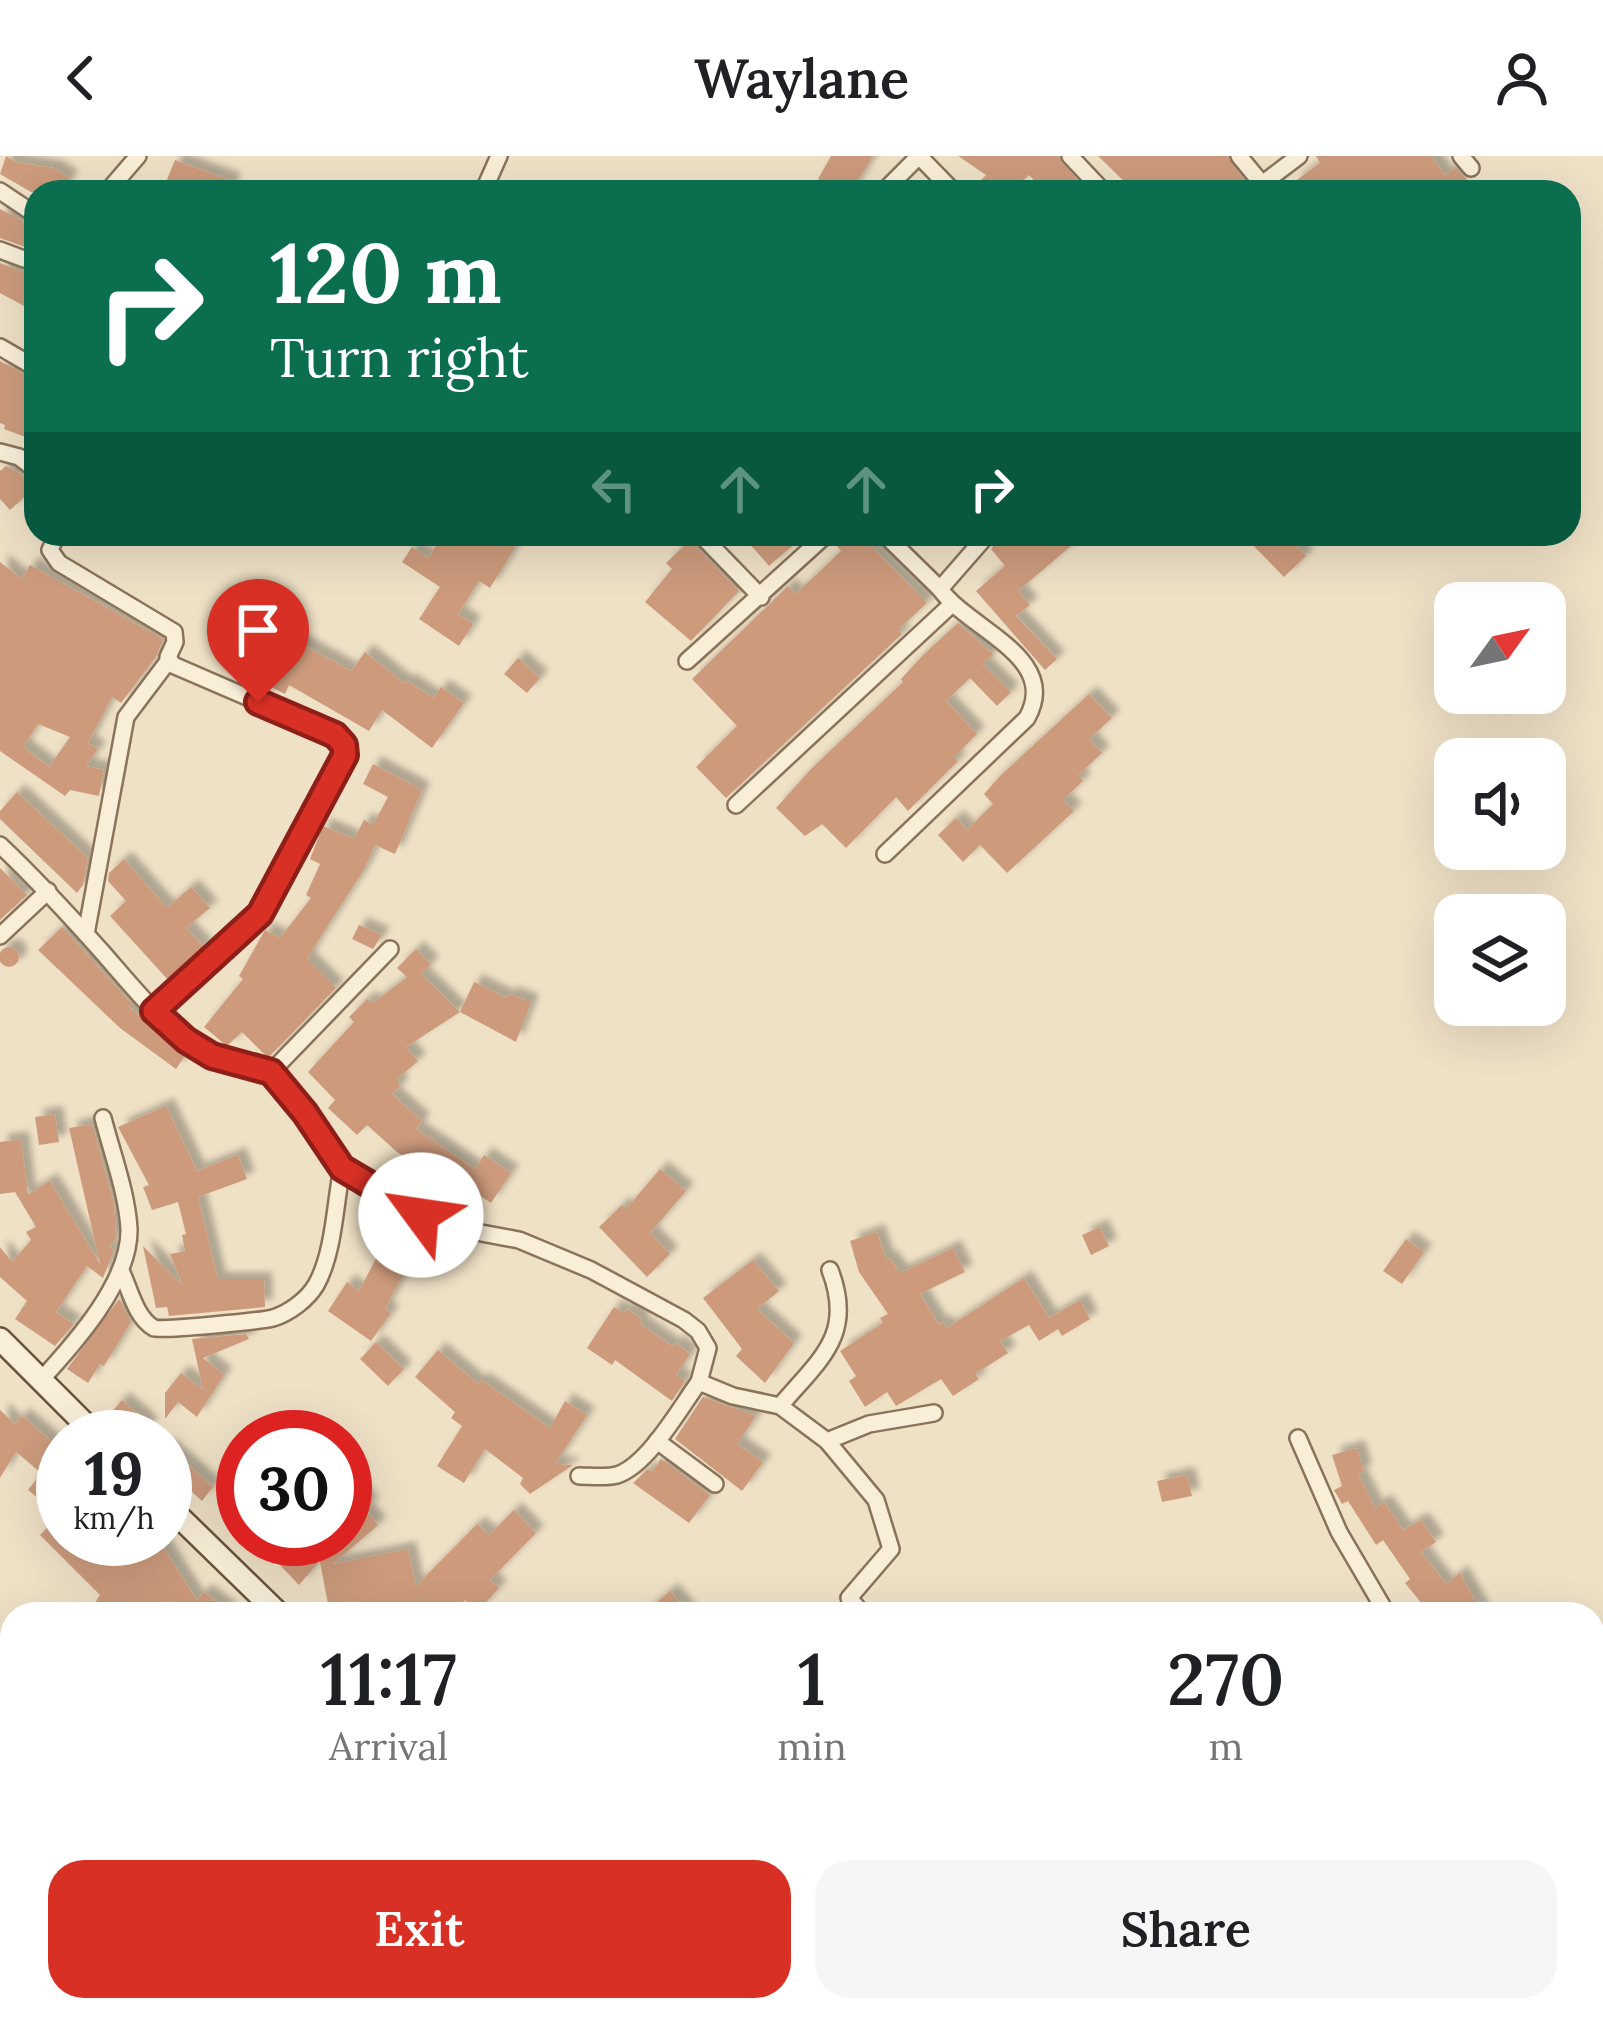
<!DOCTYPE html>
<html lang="en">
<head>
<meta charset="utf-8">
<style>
  :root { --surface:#fff; --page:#f6f6f6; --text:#202124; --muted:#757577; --accent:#d93025 }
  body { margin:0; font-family:Lora,serif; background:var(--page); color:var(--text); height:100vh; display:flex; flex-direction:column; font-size:45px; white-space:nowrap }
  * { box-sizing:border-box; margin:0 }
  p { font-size:39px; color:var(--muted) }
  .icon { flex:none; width:66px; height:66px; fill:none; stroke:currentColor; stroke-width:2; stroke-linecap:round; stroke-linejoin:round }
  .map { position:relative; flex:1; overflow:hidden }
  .drawer { position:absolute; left:0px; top:1446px; width:1605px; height:420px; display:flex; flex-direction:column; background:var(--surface); border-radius:36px 36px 0 0; box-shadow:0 12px 48px #0002 }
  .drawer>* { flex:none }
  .hud { position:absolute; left:24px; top:24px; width:1557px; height:366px; border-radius:36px; box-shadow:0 12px 48px #0002; background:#0b6e4f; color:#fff; overflow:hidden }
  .needle { width:78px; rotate:57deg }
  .fabs { position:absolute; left:1434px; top:426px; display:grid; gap:24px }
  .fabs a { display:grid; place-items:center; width:132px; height:132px; border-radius:24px; background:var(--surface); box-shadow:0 12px 48px #0002; font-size:60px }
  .speed { position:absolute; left:36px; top:1254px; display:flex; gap:24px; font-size:60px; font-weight:700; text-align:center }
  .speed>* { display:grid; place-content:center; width:156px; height:156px; border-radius:50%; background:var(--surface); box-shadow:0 12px 48px #0002; line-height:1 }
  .speed small { font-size:30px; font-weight:400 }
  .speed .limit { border:18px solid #d22; background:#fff; color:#111 }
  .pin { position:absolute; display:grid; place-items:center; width:102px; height:102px; color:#fff; margin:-123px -51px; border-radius:50% 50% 50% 0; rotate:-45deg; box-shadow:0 0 12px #0007 }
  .pin .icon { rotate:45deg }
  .me { position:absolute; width:132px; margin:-66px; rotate:301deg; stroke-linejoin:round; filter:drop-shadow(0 0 9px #0008) }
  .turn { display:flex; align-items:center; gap:42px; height:252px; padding:0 48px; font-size:54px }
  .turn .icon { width:156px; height:156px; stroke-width:2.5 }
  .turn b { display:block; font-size:84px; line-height:102px }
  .lanes { display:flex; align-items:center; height:114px; padding:0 48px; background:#0003; justify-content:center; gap:60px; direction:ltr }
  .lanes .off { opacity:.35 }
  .eta { display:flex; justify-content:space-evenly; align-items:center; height:204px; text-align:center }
  .eta b { font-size:72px; font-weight:600; line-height:84px }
  .primary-button { display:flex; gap:24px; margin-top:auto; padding:24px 48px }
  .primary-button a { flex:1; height:138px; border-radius:36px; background:var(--accent); color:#fff; font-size:48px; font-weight:600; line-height:138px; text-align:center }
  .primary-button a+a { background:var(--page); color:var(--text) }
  header { display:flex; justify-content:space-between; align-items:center; height:156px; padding:0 48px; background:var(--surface); font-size:54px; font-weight:600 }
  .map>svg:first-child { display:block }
</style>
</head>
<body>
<header><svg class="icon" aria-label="back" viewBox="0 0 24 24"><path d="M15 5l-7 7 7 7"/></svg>Waylane<svg class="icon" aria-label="person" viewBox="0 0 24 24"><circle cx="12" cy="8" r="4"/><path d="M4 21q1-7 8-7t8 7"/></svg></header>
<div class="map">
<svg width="1603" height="1866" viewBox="0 0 1603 1866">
  <defs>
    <filter id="shadow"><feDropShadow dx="8" dy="-8" stdDeviation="3" flood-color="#0004"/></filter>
  </defs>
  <rect width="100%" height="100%" fill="#efe1c6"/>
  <g fill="#e4dbb3">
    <path d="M315,1854H452L446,1866H311Z"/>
    <path d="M1432,1854H1544L1553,1866H1438Z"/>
  </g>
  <g fill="#cd9b7b" fill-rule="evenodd" filter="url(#shadow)">
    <path d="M6,0L16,6L54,12L70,22L62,36H31L0,18Z"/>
    <path d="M831,0H873L851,36H827L829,29L818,23Z"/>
    <path d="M958,0H1058L1088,36H1045L1029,19L1010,36H992L981,24L986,19Z"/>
    <path d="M1098,0H1227L1250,32L1245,36H1135Z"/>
    <path d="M1316,0H1431L1445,19L1455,12L1467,23L1454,32L1457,36H1302L1294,26L1320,7Z"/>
    <path d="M175,4L233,25L228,36H162Z"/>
    <path d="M0,53L36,71L33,89L25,91L0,82Z"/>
    <path d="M0,107L36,121V133L26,151L0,137Z"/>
    <path d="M0,205L36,224V285L4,273L5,269L0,267Z"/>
    <path d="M6,310L36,326V331L10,354L0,343V315Z"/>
    <path d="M444,378H509L519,385L490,432L479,425L458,458L473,468L459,490L419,463L440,431L402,406L412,391L428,402Z"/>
    <path d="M741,378H806L769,410Z"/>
    <path d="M849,378H859L927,447L898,474L902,478L726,642L696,611L737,570L692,523L788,430L795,438L816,419L841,395L837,390Z"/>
    <path d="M1002,378H1085L1018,435L1030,449L1016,460L1057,503L1045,514L976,435L1005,410L991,393Z"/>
    <path d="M1242,378H1285L1306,400L1284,421Z"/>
    <path d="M690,384L739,435L691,485L645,446L672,413L666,407Z"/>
    <path d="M0,406L22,423L30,409L163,483L156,501L121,547L112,541L88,587L98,593L86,610L104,614L99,640L70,634L65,640L0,595ZM38,568L70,581L49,611L23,591Z"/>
    <path d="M958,467L993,498L983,508L1011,536L997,550L970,522L946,545L977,578L954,601L958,605L908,655L896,641L846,692L822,668L805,680L776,652L811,613L903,526L901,523L924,498Z"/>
    <path d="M266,468L351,515L365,496L405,528L407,525L433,542L441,531L464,547L432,592L382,554L369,575L289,529L285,538L235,513L253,475Z"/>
    <path d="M518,502L540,522L527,537L504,518Z"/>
    <path d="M1089,538L1112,562L1089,583L1102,597L1078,619L1083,625L1063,644L1074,655L1007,717L980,689L963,706L938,679L956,662L967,674L993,648L984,638L1001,619Z"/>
    <path d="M373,608L422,634L395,698L375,689L365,712L309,799L308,804L336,832L268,902L242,876L227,890L204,871L243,823L239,820L265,774L280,782L311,742L306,739L320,708L310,703L323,670L354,683L364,664L373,669L388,641L363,628Z"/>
    <path d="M17,636L88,702L83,729L77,737L0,663V655Z"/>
    <path d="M124,703L167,752L191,731L210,752L186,772L205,792L169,825L110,760L126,745L108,725L109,717Z"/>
    <path d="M0,712L27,739L0,764Z"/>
    <path d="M359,769L382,779L373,793L352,783Z"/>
    <path d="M62,771L132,848L129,851L186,898L176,913L120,872L38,794Z"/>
    <circle cx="9" cy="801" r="10"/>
    <path d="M416,793L431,808L421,818L460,856L406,891L418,905L397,923L400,931L392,938L422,965L416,973L475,1013L484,999L511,1017L491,1047L450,1020L446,1027L397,996L367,969L357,979L328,952L335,944L308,916L354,866L349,861L367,843L373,847L407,821L397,812Z"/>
    <path d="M474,826L507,842L509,838L531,846L516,886L460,856Z"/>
    <path d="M166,950L197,1015L238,999L247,1023L198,1041L218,1124H264L265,1151L169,1160L167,1151L156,1152L143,1090L183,1130L170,1098L185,1095L182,1079L186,1078L178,1046L152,1054L143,1031L149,1029L118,971Z"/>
    <path d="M55,958L59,986L39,989L35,961Z"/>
    <path d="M92,968L114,1048L116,1083L109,1090L114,1094L103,1122L87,1110L56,1156L74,1168L55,1190L15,1163L27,1145L0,1121V1091L12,1106L31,1084L26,1076L36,1071L15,1036L0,1038V986L21,983L28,1038L50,1025L100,1108L69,972Z"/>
    <path d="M660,1013L686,1035L650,1077L670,1098L647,1121L599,1071L622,1049L626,1053Z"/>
    <path d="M377,1047L406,1064L392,1086L364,1067Z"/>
    <path d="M1100,1071L1109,1090L1091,1099L1082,1079Z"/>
    <path d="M877,1076L886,1104L890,1102L900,1117L953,1092L965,1116L920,1138L939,1169L943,1166L947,1172L1024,1122L1049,1162L1080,1144L1090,1163L1062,1180L1058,1173L1039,1185L1029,1169L1000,1185L1008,1197L975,1218L979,1223L953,1240L941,1223L896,1250L887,1236L865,1251L849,1225L856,1220L840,1195L883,1167L880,1162L888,1158L859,1116L850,1085Z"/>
    <path d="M1406,1083L1424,1096L1402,1128L1383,1115Z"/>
    <path d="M380,1095L408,1109L385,1153L391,1157L371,1185L328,1155L347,1126L359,1135Z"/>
    <path d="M753,1104L779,1135L757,1153L794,1187L765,1227L736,1200L742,1193L703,1142Z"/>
    <path d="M119,1143L131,1166L104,1210L100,1208L88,1227L67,1213Z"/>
    <path d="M614,1151L624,1157L627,1153L642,1163L639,1167L673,1191L676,1187L690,1198L676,1219L685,1225L672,1245L615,1204L612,1209L587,1192Z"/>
    <path d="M246,1178L249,1183L203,1202L224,1219L197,1261L178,1246L165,1263V1237L181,1217L203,1234L192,1183Z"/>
    <path d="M376,1186L404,1213L388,1230L360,1203Z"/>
    <path d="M438,1194L478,1228L481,1224L550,1272L565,1245L587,1259L555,1308L573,1309L530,1338L520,1328L523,1322L485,1293L464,1327L437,1310L462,1270L451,1262L455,1256L415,1221Z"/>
    <path d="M703,1241L756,1260L737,1288L763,1306L742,1335L675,1283Z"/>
    <path d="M122,1244L150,1269L139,1281H133L109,1259Z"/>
    <path d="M0,1254L15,1268L22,1260L63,1295V1342L53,1354L28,1334L41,1317L16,1296L0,1322Z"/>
    <path d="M165,1288L213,1331L202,1345L171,1317L165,1324Z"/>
    <path d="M1357,1292L1364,1316L1358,1318L1375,1352L1384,1346L1403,1374L1421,1364L1436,1386L1421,1396L1446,1428L1460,1417L1483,1458H1459L1453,1448L1439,1458H1409L1423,1449L1405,1427L1410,1423L1383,1384L1376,1389L1348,1345L1342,1348L1334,1334L1342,1330L1332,1299Z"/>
    <path d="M661,1303L710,1339L689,1367L633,1327L648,1313L652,1316Z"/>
    <path d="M1187,1319L1192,1340L1162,1346L1157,1325Z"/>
    <path d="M358,1332L371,1349L365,1353L378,1369L333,1408L408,1393L416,1430L477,1368L489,1379L514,1354L536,1377L490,1424L499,1432L477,1456L465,1444L452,1458H411L407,1454L330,1458L318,1396L334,1383H345V1374L353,1367L345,1357V1342Z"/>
    <path d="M234,1338L243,1347V1372L221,1351Z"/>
    <path d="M63,1355V1383H158L197,1444L204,1436L233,1458H88L100,1439L40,1379Z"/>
    <path d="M255,1383H292L318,1407L299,1429Z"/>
    <path d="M670,1435L690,1458H643Z"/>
  </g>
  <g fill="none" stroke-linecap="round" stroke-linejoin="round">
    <g stroke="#8a735b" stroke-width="20">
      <g id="street">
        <path d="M1070,0L1104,36"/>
        <path d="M1239,0L1268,35"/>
        <path d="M1461,0L1471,12"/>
        <path d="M1262,28L1299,0"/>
        <path d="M0,35L36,59"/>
        <path d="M107,36L138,0"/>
        <path d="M483,36L499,0"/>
        <path d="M883,36L919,0L954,36"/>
        <path d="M0,94L24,103L36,101"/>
        <path d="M0,191L36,212"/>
        <path d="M0,296L19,301L36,314"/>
        <path d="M57,378L50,394L59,407L174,476L175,486L168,501L173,509L335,579L345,592L259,758L154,855"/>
        <path d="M700,378L761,441"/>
        <path d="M884,378L940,433"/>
        <path d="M687,505L827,378"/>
        <path d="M736,649L951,449"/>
        <path d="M0,689C37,724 70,760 103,797C130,828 156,860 188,885C217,908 256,903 281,925L342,1012L421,1059L455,1072L519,1084L591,1114L684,1164L698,1175L708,1192L699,1226"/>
        <path d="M885,698L1027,562C1061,501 969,474 940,433L988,378"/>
        <path d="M86,778L126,561L169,504"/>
        <path d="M0,780L48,735"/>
        <path d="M271,916L390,793"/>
        <path d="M122,1117C130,1134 136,1162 154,1172C160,1175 261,1165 273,1162C289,1157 307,1144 316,1129C334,1097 335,1048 342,1012"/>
        <path d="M40,1225C75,1187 130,1126 129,1073C127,1037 112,997 103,962"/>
        <path d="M780,1250C820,1203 855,1179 830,1114"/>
        <path d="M1298,1282L1339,1376L1387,1458"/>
        <path d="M657,1285L715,1328"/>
        <path d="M827,1285L876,1344L891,1393L849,1442L863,1458"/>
        <path d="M579,1320C590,1320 606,1322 617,1319C648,1309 680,1252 699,1226L733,1240L780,1250L827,1285L869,1268L934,1257"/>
        <path d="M0,1579L12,1581"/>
        <path d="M1013,1854L1028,1863L1039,1854"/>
        <path d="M32,1866L43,1854"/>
        <path d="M360,1866L369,1854"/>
        <path d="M467,1866L475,1854"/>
        <path d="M790,1866L799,1854"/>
        <path d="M963,1866L976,1854"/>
      </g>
    </g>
    <g stroke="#6c543e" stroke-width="26">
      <g id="secondary">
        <path d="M0,1183L98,1281"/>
        <path d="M165,1347L279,1458"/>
        <path d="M0,1674L12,1697"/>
        <path d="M93,1854L100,1866"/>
        <path d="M681,1854L693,1866"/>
      </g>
    </g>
    <use href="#street" stroke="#f9efd9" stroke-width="15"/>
    <use href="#secondary" stroke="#f9efd9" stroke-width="21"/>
  </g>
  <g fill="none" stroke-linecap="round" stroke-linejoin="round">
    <g stroke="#8d1f18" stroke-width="30">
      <path id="route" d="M258,546L335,579L344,589L345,599L260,758L154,855L186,884L212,900L271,916L305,957L342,1012L421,1059"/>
    </g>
    <use href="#route" stroke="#d93025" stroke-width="21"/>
  </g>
</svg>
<div class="fabs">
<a><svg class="needle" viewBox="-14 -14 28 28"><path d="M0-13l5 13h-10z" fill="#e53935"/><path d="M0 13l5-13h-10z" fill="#757577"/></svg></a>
<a><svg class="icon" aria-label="sound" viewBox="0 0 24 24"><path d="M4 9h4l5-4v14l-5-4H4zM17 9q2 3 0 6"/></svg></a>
<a><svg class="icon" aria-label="layers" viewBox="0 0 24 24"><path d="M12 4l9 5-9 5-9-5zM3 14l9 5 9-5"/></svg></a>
</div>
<div class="speed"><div>19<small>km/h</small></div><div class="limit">30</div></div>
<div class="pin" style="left:258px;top:546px;background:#d93025"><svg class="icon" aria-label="arrive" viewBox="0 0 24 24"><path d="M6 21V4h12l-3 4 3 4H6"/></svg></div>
<svg class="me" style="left:421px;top:1059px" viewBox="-20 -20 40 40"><circle r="19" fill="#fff"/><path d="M0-13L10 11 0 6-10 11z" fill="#d93025"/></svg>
<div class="hud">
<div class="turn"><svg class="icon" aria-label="right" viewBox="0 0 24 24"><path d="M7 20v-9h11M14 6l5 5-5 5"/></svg><div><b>120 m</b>Turn right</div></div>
<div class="lanes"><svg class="icon off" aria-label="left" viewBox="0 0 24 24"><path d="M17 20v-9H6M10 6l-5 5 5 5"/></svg><svg class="icon off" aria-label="ahead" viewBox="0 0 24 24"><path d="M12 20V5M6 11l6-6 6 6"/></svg><svg class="icon off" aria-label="ahead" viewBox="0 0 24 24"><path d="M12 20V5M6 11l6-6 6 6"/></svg><svg class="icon" aria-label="right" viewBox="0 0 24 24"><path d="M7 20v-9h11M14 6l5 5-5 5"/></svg></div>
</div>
<section class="drawer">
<div class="eta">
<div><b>11:17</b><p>Arrival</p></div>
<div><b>1</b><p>min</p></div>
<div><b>270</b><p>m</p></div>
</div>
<div class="primary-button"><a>Exit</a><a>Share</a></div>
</section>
</div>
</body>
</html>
